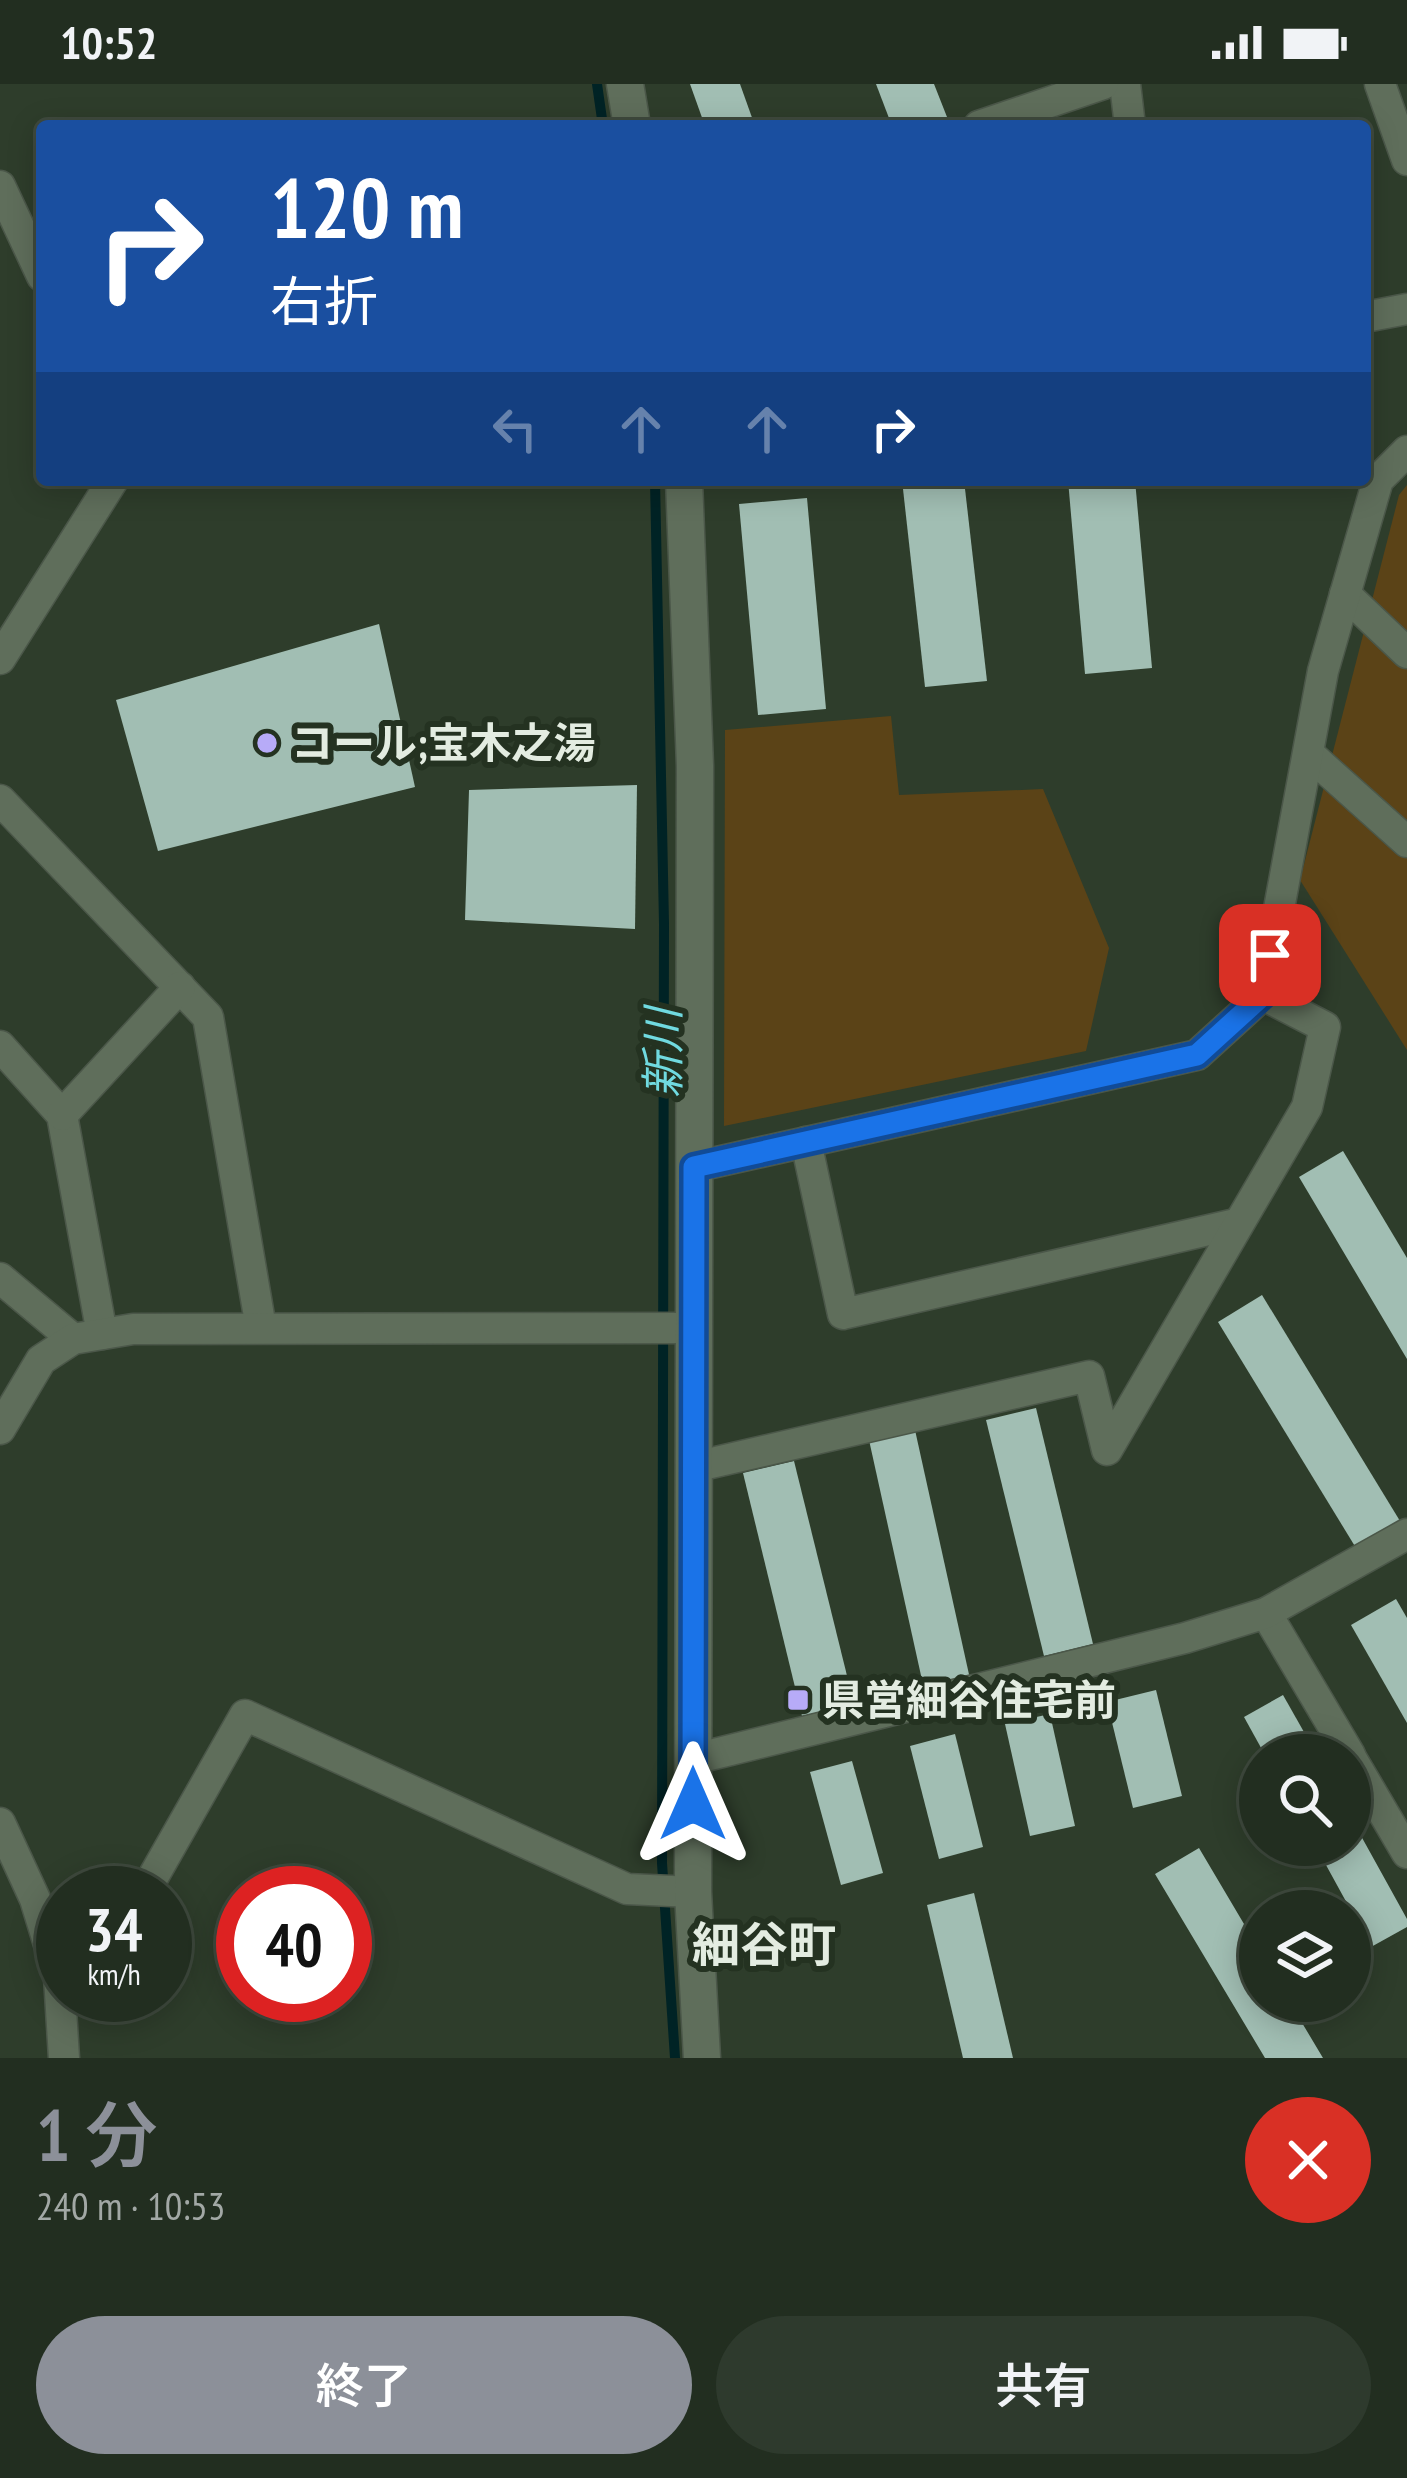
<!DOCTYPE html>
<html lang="ja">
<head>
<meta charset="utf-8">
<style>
  :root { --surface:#222e20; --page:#2e3a2d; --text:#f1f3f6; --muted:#a2a8a5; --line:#3f4a3e; --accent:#8c9099 }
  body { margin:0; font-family:"PT Sans Narrow","Noto Sans JP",sans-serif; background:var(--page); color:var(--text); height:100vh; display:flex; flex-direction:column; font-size:45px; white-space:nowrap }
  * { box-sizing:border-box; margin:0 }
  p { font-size:39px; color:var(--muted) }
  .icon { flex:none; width:66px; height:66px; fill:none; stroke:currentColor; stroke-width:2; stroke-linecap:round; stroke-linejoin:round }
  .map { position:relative; height:1974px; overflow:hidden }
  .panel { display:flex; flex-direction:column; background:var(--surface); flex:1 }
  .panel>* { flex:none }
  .top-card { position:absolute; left:36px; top:36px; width:1335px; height:366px; border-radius:12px; box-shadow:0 6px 30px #0003,0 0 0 3px var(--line); background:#1a4fa0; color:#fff; overflow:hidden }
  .tools { position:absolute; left:1239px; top:1650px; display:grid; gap:24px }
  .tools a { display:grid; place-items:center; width:132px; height:132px; border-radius:50%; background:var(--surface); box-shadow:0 6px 30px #0003,0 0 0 3px var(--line); font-size:60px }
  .speed { position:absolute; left:36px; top:1782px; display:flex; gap:24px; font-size:60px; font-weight:700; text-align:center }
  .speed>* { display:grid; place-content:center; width:156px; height:156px; border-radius:50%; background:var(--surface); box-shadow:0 6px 30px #0003,0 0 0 3px var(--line); line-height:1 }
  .speed small { font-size:30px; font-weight:400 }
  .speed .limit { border:18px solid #d22; background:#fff; color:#111 }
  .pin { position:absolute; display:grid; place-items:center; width:102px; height:102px; color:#fff; margin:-51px; border-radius:24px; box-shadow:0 6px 18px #0006 }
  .me { position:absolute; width:132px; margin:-66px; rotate:0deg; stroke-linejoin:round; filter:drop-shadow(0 0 9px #0008) }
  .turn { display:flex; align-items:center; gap:42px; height:252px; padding:0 36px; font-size:54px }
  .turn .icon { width:156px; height:156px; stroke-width:2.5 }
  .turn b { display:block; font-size:84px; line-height:102px }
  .lanes { display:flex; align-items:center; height:114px; padding:0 36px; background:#0003; justify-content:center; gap:60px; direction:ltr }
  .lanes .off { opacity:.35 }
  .round { display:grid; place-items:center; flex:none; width:126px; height:126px; border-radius:63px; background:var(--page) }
  .summary { display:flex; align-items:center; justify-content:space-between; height:204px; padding:0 36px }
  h1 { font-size:72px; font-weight:600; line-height:90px; color:var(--accent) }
  .primary-button { display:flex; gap:24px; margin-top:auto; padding:24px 36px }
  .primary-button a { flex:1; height:138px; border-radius:72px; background:var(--accent); color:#fff; font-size:48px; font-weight:600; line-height:138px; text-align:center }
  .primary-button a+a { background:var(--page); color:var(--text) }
  .status { display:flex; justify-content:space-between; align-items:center; height:84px; padding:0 60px; background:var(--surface); direction:ltr }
  .status svg { height:33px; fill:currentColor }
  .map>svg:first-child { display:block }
</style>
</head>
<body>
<div class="status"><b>10:52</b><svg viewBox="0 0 49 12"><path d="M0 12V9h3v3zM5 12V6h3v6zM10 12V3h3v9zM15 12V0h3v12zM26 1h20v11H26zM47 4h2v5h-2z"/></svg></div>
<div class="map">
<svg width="1407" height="1974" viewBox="0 0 1407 1974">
  <rect width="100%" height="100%" fill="#2e3d2b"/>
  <g fill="#5b4317">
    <path d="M1407,401V966L1300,796L1399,411Z"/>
    <path d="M891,632L899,711L1043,705L1109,864L1086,967L724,1042L725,646Z"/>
  </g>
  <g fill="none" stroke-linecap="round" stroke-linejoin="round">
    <g stroke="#002325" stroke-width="10">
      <path d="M597,0L603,42"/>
      <path d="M655,396L664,840L662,1779L675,1974"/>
    </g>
  </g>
  <g fill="#a1beb3">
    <path d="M690,0H740L755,42H705Z"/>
    <path d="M876,0H934L947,33L924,42H892Z"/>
    <path d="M902,396H964L987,597L925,603Z"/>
    <path d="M1068,396H1135L1152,584L1085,590Z"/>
    <path d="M807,414L826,625L758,631L739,420Z"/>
    <path d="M379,540L415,703L158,767L116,616Z"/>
    <path d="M637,701L635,845L465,836L469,706Z"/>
    <path d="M1343,1067L1407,1174V1275L1299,1093Z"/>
    <path d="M1262,1211L1400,1437L1356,1464L1218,1238Z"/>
    <path d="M1036,1324L1093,1560L1044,1572L986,1336Z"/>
    <path d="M915,1346L970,1595L924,1605L869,1356Z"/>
    <path d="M794,1377L854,1620L802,1632L743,1389Z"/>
    <path d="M1396,1515L1407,1534V1639L1351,1541Z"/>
    <path d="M1156,1606L1182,1712L1133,1724L1107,1618Z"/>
    <path d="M1283,1611L1317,1671H1265L1244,1633Z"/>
    <path d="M1050,1630L1075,1742L1030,1752L1005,1640Z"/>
    <path d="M955,1650L983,1763L939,1775L910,1662Z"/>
    <path d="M852,1677L883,1789L841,1801L810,1688Z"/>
    <path d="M1350,1732L1407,1835V1843L1371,1863L1315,1761H1350Z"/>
    <path d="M1199,1764L1260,1867V1917H1289L1323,1974H1265L1155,1790Z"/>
    <path d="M974,1809L1013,1974H963L927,1821Z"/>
  </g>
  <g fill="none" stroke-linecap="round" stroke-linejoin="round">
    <g stroke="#4b5749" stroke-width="33">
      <g id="minor">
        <path d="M1125,0L1130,42"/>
        <path d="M1380,0L1407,76"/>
        <path d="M979,42L1103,0"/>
        <path d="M0,102L42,192"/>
        <path d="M1365,233L1407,225"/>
        <path d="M1345,510L1407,569"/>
        <path d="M0,575L113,396"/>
        <path d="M1309,670L1407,758"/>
        <path d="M0,716L208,933L261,1244"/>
        <path d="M0,962L62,1031L102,1250"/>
        <path d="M62,1031L180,903"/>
        <path d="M806,1058L843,1230L1235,1140"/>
        <path d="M694,1083L1197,971L1263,911L1323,587L1378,396L1407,367"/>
        <path d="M0,1194L73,1255"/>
        <path d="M0,1345L41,1276L73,1255L133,1245L694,1244"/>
        <path d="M694,1383L1089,1292L1107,1366L1307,1023L1325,943L1263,911"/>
        <path d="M1266,1529L1350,1671"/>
        <path d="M1350,1672L1407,1769"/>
        <path d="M694,1675L1185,1554L1266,1529L1407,1450"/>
        <path d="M0,1739L35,1815L59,1893L64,1974"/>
        <path d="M144,1809L245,1631L627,1805L693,1808"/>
      </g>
    </g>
    <g stroke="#4b5749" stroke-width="39">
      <g id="tertiary">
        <path d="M625,0L632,42"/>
        <path d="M684,396L695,682L693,1808L702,1974"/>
      </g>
    </g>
    <use href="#minor" stroke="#5f6e5b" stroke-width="30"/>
    <use href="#tertiary" stroke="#5f6e5b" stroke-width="36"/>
  </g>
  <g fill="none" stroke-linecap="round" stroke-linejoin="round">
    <g stroke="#114b97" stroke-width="30">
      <path id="route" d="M693,1720L694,1083L1197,971L1263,911L1270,871"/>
    </g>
    <use href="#route" stroke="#1a73e8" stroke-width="21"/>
  </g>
  <g fill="#b7abf8" stroke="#243221" stroke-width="4.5">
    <circle cx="267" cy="659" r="12"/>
    <rect x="786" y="1604" width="24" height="24" rx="6"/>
  </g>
  <g text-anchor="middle" stroke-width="12" stroke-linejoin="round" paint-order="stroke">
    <g font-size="42" font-weight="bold" fill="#e3ece1" stroke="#243221" text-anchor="start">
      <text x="291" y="674">コール;宝木之湯</text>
      <text x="822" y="1631">県営細谷住宅前</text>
    </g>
    <g font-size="45" font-style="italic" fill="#70dae0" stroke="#243221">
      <text transform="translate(663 969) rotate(-90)" y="16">新川</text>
    </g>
    <g font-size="48" font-weight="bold" fill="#e3ece1" stroke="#243221">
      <text x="764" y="1878">細谷町</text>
    </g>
  </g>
</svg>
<div class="tools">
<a><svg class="icon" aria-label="search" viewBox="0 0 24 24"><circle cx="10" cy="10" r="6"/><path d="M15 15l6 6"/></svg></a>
<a><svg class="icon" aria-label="layers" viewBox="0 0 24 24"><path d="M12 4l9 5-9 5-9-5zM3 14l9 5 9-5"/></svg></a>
</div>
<div class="speed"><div>34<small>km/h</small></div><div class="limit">40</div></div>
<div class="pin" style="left:1270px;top:871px;background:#d93025"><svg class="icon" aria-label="arrive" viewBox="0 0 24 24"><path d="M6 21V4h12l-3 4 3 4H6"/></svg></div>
<svg class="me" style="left:693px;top:1720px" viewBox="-20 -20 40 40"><path d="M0-17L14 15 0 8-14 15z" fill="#1a73e8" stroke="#fff" stroke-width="4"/></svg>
<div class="top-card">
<div class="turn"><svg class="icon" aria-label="right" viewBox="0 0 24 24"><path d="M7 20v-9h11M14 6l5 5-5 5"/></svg><div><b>120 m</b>右折</div></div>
<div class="lanes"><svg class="icon off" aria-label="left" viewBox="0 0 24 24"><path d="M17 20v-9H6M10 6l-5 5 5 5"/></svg><svg class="icon off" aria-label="ahead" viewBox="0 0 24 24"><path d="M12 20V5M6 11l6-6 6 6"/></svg><svg class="icon off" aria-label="ahead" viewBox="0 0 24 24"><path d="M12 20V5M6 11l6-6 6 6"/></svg><svg class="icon" aria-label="right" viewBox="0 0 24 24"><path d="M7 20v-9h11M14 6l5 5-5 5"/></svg></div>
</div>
</div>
<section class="panel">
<div class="summary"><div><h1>1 分</h1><p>240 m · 10:53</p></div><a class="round" style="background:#d93025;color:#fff"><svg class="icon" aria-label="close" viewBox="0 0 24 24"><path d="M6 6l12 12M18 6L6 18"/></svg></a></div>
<div class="primary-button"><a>終了</a><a>共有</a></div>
</section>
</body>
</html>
